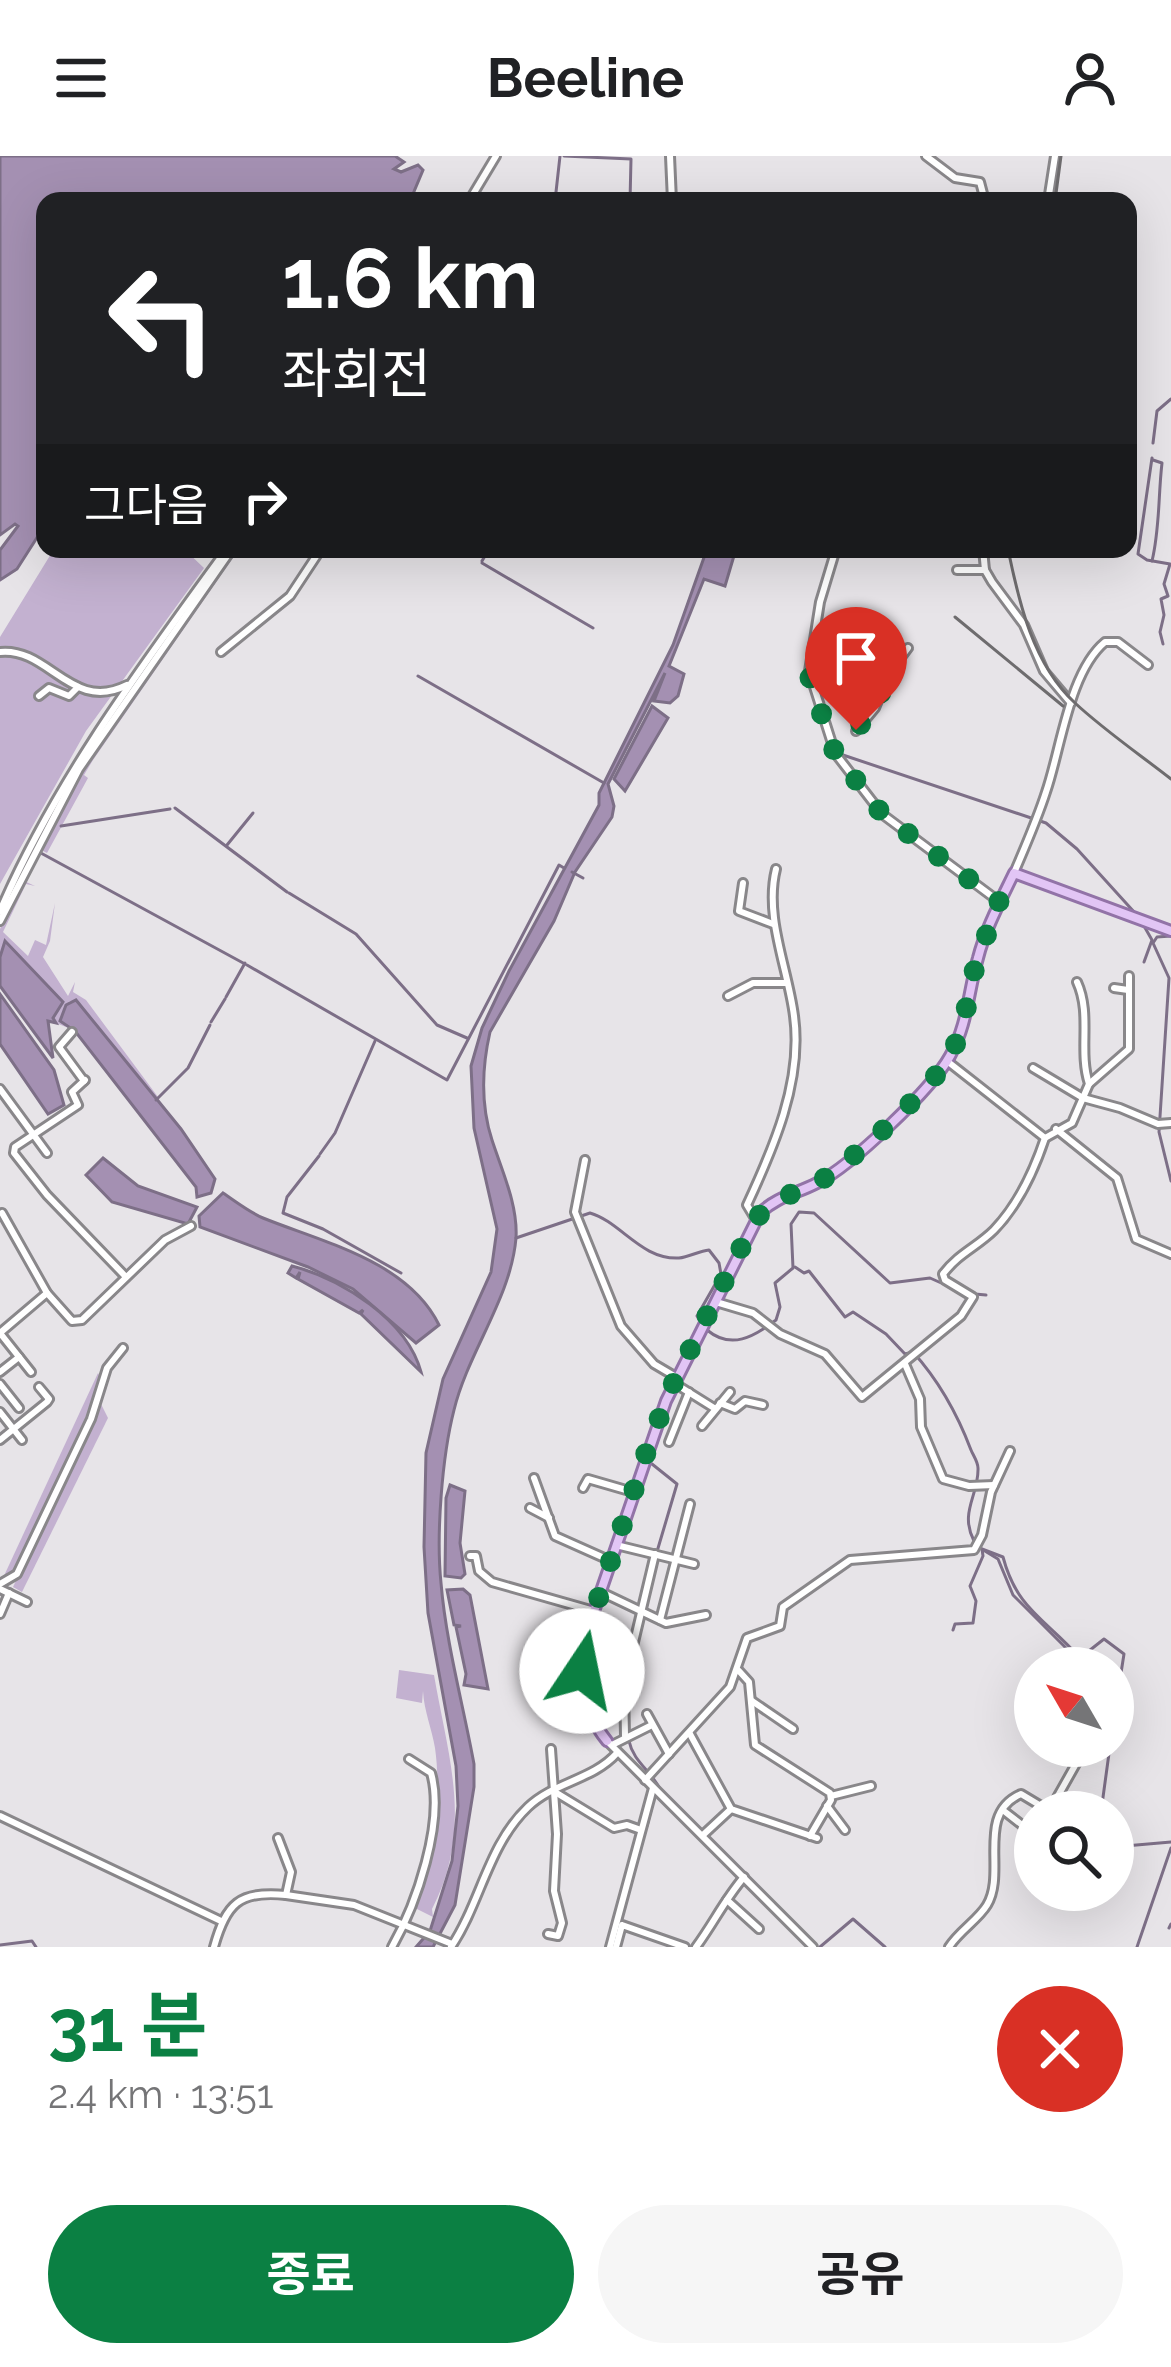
<!DOCTYPE html>
<html lang="ko">
<head>
<meta charset="utf-8">
<style>
  :root { --surface:#fff; --page:#f6f6f6; --text:#202124; --muted:#757577; --accent:#0b8043 }
  body { margin:0; font-family:Raleway,"Noto Sans KR",sans-serif; background:var(--page); color:var(--text); height:100vh; display:flex; flex-direction:column; font-size:45px; white-space:nowrap }
  * { box-sizing:border-box; margin:0 }
  p { font-size:39px; color:var(--muted) }
  .icon { flex:none; width:66px; height:66px; fill:none; stroke:currentColor; stroke-width:2; stroke-linecap:round; stroke-linejoin:round }
  .map { position:relative; height:1791px; overflow:hidden }
  .panel { display:flex; flex-direction:column; background:var(--surface); flex:1 }
  .panel>* { flex:none }
  .top-card { position:absolute; left:36px; top:36px; width:1101px; height:366px; border-radius:24px; box-shadow:0 12px 48px #0002; background:#202124; color:#fff; overflow:hidden }
  .needle { width:78px; rotate:309deg }
  .tools { position:absolute; left:1014px; top:1491px; display:grid; gap:24px }
  .tools a { display:grid; place-items:center; width:120px; height:120px; border-radius:50%; background:var(--surface); box-shadow:0 12px 48px #0002; font-size:60px }
  .pin { position:absolute; display:grid; place-items:center; width:102px; height:102px; color:#fff; margin:-123px -51px; border-radius:50% 50% 50% 0; rotate:-45deg; box-shadow:0 0 12px #0007 }
  .pin .icon { rotate:45deg }
  .me { position:absolute; width:132px; margin:-66px; rotate:11deg; stroke-linejoin:round; filter:drop-shadow(0 0 9px #0008) }
  .turn { display:flex; align-items:center; gap:42px; height:252px; padding:0 48px; font-size:54px }
  .turn .icon { width:156px; height:156px; stroke-width:2.5 }
  .turn b { display:block; font-size:84px; line-height:102px }
  .then { display:flex; align-items:center; height:114px; padding:0 48px; background:#0003; gap:24px; font-size:45px }
  .round { display:grid; place-items:center; flex:none; width:126px; height:126px; border-radius:63px; background:var(--page) }
  .summary { display:flex; align-items:center; justify-content:space-between; height:204px; padding:0 48px }
  h1 { font-size:72px; font-weight:700; line-height:90px; color:var(--accent) }
  .cta { display:flex; gap:24px; margin-top:auto; padding:24px 48px }
  .cta a { flex:1; height:138px; border-radius:72px; background:var(--accent); color:#fff; font-size:48px; font-weight:700; line-height:138px; text-align:center }
  .cta a+a { background:var(--page); color:var(--text) }
  header { display:flex; justify-content:space-between; align-items:center; height:156px; padding:0 48px; background:var(--surface); font-size:54px; font-weight:700 }
  .map>svg:first-child { display:block }
</style>
</head>
<body>
<header><svg class="icon" aria-label="menu" viewBox="0 0 24 24"><path d="M4 6h16M4 12h16M4 18h16"/></svg>Beeline<svg class="icon" aria-label="person" viewBox="0 0 24 24"><circle cx="12" cy="8" r="4"/><path d="M4 21q1-7 8-7t8 7"/></svg></header>
<div class="map">
<svg width="1171" height="1791" viewBox="0 0 1171 1791">
  <rect width="100%" height="100%" fill="#e7e4e8"/>
  <g fill="#c3b1d0">
    <path d="M54,393H184L204,412L86,575L0,728V481Z"/>
    <path d="M235,393H239L93,604L84,619L88,622L47,697L39,693C93,586 167,491 235,393Z"/>
    <path d="M22,724L35,730L26,728L3,776L28,800L35,784L46,789L55,747L50,785L43,801L68,840L75,826L73,836L86,844L158,941L155,942L80,848L70,845L60,861L66,871L56,867L5,786L0,801V773Z"/>
    <path d="M98,1217L101,1223L88,1263L15,1417L3,1422Z"/>
    <path d="M100,1246L108,1262L22,1436L13,1431Z"/>
    <path d="M399,1514L434,1519C448,1601 474,1672 432,1753L433,1761L417,1753L414,1746C433,1703 442,1639 435,1592C432,1573 424,1555 423,1535L422,1547L396,1542Z"/>
  </g>
  <g fill="#a490b2" stroke="#7d6f87" stroke-width="3">
    <path d="M0,0H395L404,6L394,13L401,16L418,9L423,14L410,45H45V369L17,413L0,424V394L18,370L15,368L0,379Z"/>
    <path d="M707,393H736L725,430L704,423L669,510L684,518L678,540L670,547L654,545L665,517L608,628L614,650L612,661L575,716L554,765L490,876C482,911 481,950 492,984C502,1015 518,1049 516,1082C511,1142 468,1196 454,1254C442,1301 436,1379 441,1427C446,1487 463,1548 474,1608V1631L455,1749L433,1791H416L430,1775L452,1705L458,1650L456,1610L428,1457L424,1391L426,1297L443,1223L491,1116L497,1073L474,972L471,910L482,872L509,815L599,649V637L673,489Z"/>
    <path d="M652,550L668,562L625,635L614,623Z"/>
    <path d="M5,785L63,846L53,862L56,867L48,865L53,902L0,830V801Z"/>
    <path d="M0,838L54,914L64,949L48,958L0,888Z"/>
    <path d="M76,844L181,973L215,1023L211,1037L197,1041L196,1031L75,875L60,865L66,849Z"/>
    <path d="M103,1002L138,1030L197,1051L188,1068L112,1046L86,1019Z"/>
    <path d="M223,1037C235,1045 249,1056 263,1062C322,1086 408,1105 439,1169L416,1187L353,1133L308,1111L200,1071L199,1060Z"/>
    <path d="M292,1110C342,1123 407,1164 421,1216L361,1158L363,1154L359,1157L298,1123L300,1116L296,1122L288,1117Z"/>
    <path d="M450,1329L465,1335L460,1387L465,1418L461,1422L445,1420L446,1342Z"/>
    <path d="M463,1433L470,1439L488,1533L464,1529L466,1518L456,1471L461,1470L454,1469L447,1434Z"/>
  </g>
  <g fill="none" stroke-linecap="round" stroke-linejoin="round">
    <g stroke="#7d6f87" stroke-width="3">
      <path d="M564,0L631,3L630,45"/>
      <path d="M555,45L560,0"/>
      <path d="M1153,287L1157,255L1171,243"/>
      <path d="M1152,302L1138,398L1147,404L1170,408L1164,428L1168,440L1161,443L1164,459L1160,476L1163,488"/>
      <path d="M699,393L706,396"/>
      <path d="M482,405L489,393"/>
      <path d="M1152,405C1160,372 1158,341 1162,307L1153,304"/>
      <path d="M482,407L593,472"/>
      <path d="M418,520L604,627"/>
      <path d="M840,598L1046,667L1077,693L1135,757"/>
      <path d="M175,652L287,736"/>
      <path d="M61,670L170,653"/>
      <path d="M227,689L253,657"/>
      <path d="M39,696L245,808"/>
      <path d="M572,716L583,722"/>
      <path d="M289,737L356,778L437,869L467,882"/>
      <path d="M1144,770L1152,784L1144,806"/>
      <path d="M1171,780L1157,781L1153,787L1169,822L1159,976L1171,1025"/>
      <path d="M247,809L447,924L559,709L564,712"/>
      <path d="M226,841L245,807"/>
      <path d="M211,866L225,843"/>
      <path d="M156,944L188,912L210,869"/>
      <path d="M320,998L335,977L375,885"/>
      <path d="M319,1000L287,1041L283,1057L323,1073L401,1117"/>
      <path d="M516,1082L590,1057C621,1066 641,1104 679,1102C689,1101 699,1095 709,1094L719,1107L721,1118L697,1160L701,1167"/>
      <path d="M795,1111L804,1117L809,1115L845,1161L853,1156L886,1178L905,1198L913,1196C940,1226 957,1257 971,1294C973,1299 978,1306 978,1312C979,1339 959,1356 974,1385"/>
      <path d="M975,1138L986,1139"/>
      <path d="M707,1174C731,1194 754,1181 776,1164L780,1151L775,1127L793,1112L791,1068L799,1056L814,1057L890,1127L930,1122L948,1130"/>
      <path d="M652,1308L677,1328L656,1399"/>
      <path d="M980,1392L998,1403L1013,1439L1072,1498L1076,1512"/>
      <path d="M953,1474L955,1468L973,1467L976,1445L970,1430L983,1400L982,1393L1003,1401C1017,1454 1046,1463 1080,1502L1104,1483L1124,1498L1115,1555"/>
      <path d="M1113,1553V1571"/>
      <path d="M629,1585C633,1605 651,1615 660,1633L797,1771"/>
      <path d="M1101,1656L1110,1590"/>
      <path d="M647,1670L655,1638L659,1641"/>
      <path d="M1113,1683L1125,1690L1171,1686"/>
      <path d="M712,1694L739,1721"/>
      <path d="M750,1733L808,1791"/>
      <path d="M1169,1772L1171,1768"/>
      <path d="M0,1789L32,1785L36,1791"/>
      <path d="M820,1791L853,1763L885,1791"/>
      <path d="M1137,1791L1171,1692"/>
    </g>
    <g stroke="#89878a" stroke-width="12">
      <g id="minor">
        <path d="M670,0L672,45"/>
        <path d="M926,0L955,22L980,26L985,45"/>
        <path d="M469,45L496,0"/>
        <path d="M1048,45L1055,0"/>
        <path d="M836,393L820,446L809,515L835,597L882,658L1001,747"/>
        <path d="M983,393L985,414L992,426L1024,469L1044,515L1071,547"/>
        <path d="M957,414H985"/>
        <path d="M0,496C49,491 71,557 127,529"/>
        <path d="M221,496L290,440L321,393"/>
        <path d="M810,512L866,520L890,516L908,492"/>
        <path d="M866,520L868,500L876,497L881,486"/>
        <path d="M39,540L49,532L69,540L78,531"/>
        <path d="M856,575L875,552L890,516"/>
        <path d="M1014,717C1025,691 1037,664 1046,636C1061,593 1069,516 1105,486H1118L1148,509"/>
        <path d="M743,727L739,755L773,768"/>
        <path d="M0,755C57,623 143,509 227,393"/>
        <path d="M0,765L79,613L232,393"/>
        <path d="M1114,832L1128,834"/>
        <path d="M728,840L753,827H786"/>
        <path d="M72,876L59,891L84,925"/>
        <path d="M947,905L1045,982"/>
        <path d="M1033,912L1083,942L1120,952L1158,968L1171,967"/>
        <path d="M85,924L72,936L78,949L15,991L14,997L47,1039L126,1121"/>
        <path d="M1089,928L1129,893V820"/>
        <path d="M0,933L47,997"/>
        <path d="M1056,973L1117,1022L1136,1083L1171,1098"/>
        <path d="M585,1004L575,1056L621,1170L654,1208L676,1221"/>
        <path d="M2,1057L47,1137"/>
        <path d="M756,1064L747,1049C773,993 803,925 794,860C788,812 764,761 776,713"/>
        <path d="M716,1146L753,1157L780,1178L825,1198L862,1241L961,1160L973,1141L945,1124L943,1118C959,1097 977,1091 994,1074C1019,1048 1034,1015 1045,982L1072,967L1089,928C1078,894 1092,859 1077,826"/>
        <path d="M0,1177L47,1137L72,1165L82,1164L165,1084L191,1070"/>
        <path d="M0,1177L31,1216"/>
        <path d="M905,1208L920,1243L921,1271L943,1323L969,1330L994,1329"/>
        <path d="M0,1216L19,1201"/>
        <path d="M674,1227L714,1252"/>
        <path d="M0,1228L19,1252"/>
        <path d="M720,1247L735,1253L745,1245L763,1249"/>
        <path d="M0,1256L22,1284"/>
        <path d="M702,1270L730,1236"/>
        <path d="M0,1284L47,1246L49,1243L39,1231"/>
        <path d="M669,1286L689,1236"/>
        <path d="M534,1322L555,1380L611,1405"/>
        <path d="M583,1332L588,1323L633,1336"/>
        <path d="M530,1352L549,1362"/>
        <path d="M616,1389L694,1408"/>
        <path d="M470,1400H476L479,1415L492,1426L594,1455"/>
        <path d="M0,1428L17,1418L91,1263L107,1212L123,1192"/>
        <path d="M0,1433L27,1446"/>
        <path d="M601,1436L666,1467L706,1459"/>
        <path d="M0,1458L9,1437"/>
        <path d="M660,1464L690,1348"/>
        <path d="M533,1502L530,1512L582,1529"/>
        <path d="M739,1515L749,1526L755,1589L830,1637L831,1644L810,1680"/>
        <path d="M752,1545L793,1573"/>
        <path d="M647,1558L669,1598"/>
        <path d="M690,1578L731,1653L817,1682"/>
        <path d="M625,1580L624,1528L655,1398"/>
        <path d="M607,1585L813,1791"/>
        <path d="M612,1589L652,1569"/>
        <path d="M1065,1595L1084,1594"/>
        <path d="M645,1624L730,1531L747,1482L780,1470L783,1451L850,1404L974,1394L982,1379L991,1336L1010,1295"/>
        <path d="M555,1636L614,1672L627,1669L641,1674"/>
        <path d="M831,1640L871,1630"/>
        <path d="M827,1650L845,1674"/>
        <path d="M1050,1654L1086,1590"/>
        <path d="M1004,1655L1035,1679"/>
        <path d="M0,1660L221,1765"/>
        <path d="M703,1679L731,1653"/>
        <path d="M278,1682L291,1716L286,1739L354,1749L452,1788"/>
        <path d="M727,1744L759,1773"/>
        <path d="M548,1778L558,1780L562,1767L554,1735L557,1678L551,1593"/>
        <path d="M214,1791C226,1748 239,1734 286,1739"/>
        <path d="M392,1791C416,1749 445,1666 431,1617L409,1603"/>
        <path d="M451,1791C481,1746 488,1689 528,1651C554,1626 593,1624 617,1597"/>
        <path d="M610,1791L653,1632"/>
        <path d="M616,1791L622,1769L685,1791"/>
        <path d="M696,1791C713,1768 725,1743 744,1721"/>
        <path d="M949,1791C959,1775 978,1764 987,1749C1007,1716 975,1658 1021,1638L1051,1656"/>
      </g>
    </g>
    <g stroke="#9273a7" stroke-width="14">
      <path id="major" d="M607,1585C577,1548 579,1512 590,1467L666,1245L760,1057C778,1040 796,1038 817,1027C852,1009 931,934 950,900C968,868 968,836 978,802C985,774 1001,744 1014,717L1171,775"/>
    </g>
    <use href="#minor" stroke="#fff" stroke-width="6"/>
    <use href="#major" stroke="#e2c5f5" stroke-width="8"/>
    <g stroke="#6e6c6e" stroke-width="3">
      <path d="M1055,45L1061,0"/>
      <path d="M1008,393C1019,447 1033,508 1075,547C1104,574 1139,598 1171,623"/>
      <path d="M955,461L1063,550"/>
    </g>
  </g>
  <g fill="none" stroke-linecap="round" stroke-linejoin="round">
    <path stroke="#0b8043" stroke-width="21" stroke-dasharray="0 37.8" d="M582,1515L590,1468L649,1288L672,1230L753,1068C772,1037 802,1039 829,1019C867,990 906,955 937,918C968,882 965,840 979,798C985,780 994,764 1001,747L882,658L835,597L810,524V512L866,520L890,516L874,552L856,574"/>
  </g>
</svg>
<div class="tools">
<a><svg class="needle" viewBox="-14 -14 28 28"><path d="M0-13l5 13h-10z" fill="#e53935"/><path d="M0 13l5-13h-10z" fill="#757577"/></svg></a>
<a><svg class="icon" aria-label="search" viewBox="0 0 24 24"><circle cx="10" cy="10" r="6"/><path d="M15 15l6 6"/></svg></a>
</div>
<div class="pin" style="left:856px;top:574px;background:#d93025"><svg class="icon" aria-label="arrive" viewBox="0 0 24 24"><path d="M6 21V4h12l-3 4 3 4H6"/></svg></div>
<svg class="me" style="left:582px;top:1515px" viewBox="-20 -20 40 40"><circle r="19" fill="#fff"/><path d="M0-13L10 11 0 6-10 11z" fill="#0b8043"/></svg>
<div class="top-card">
<div class="turn"><svg class="icon" aria-label="left" viewBox="0 0 24 24"><path d="M17 20v-9H6M10 6l-5 5 5 5"/></svg><div><b>1.6 km</b>좌회전</div></div>
<div class="then">그다음<svg class="icon" aria-label="right" viewBox="0 0 24 24"><path d="M7 20v-9h11M14 6l5 5-5 5"/></svg></div>
</div>
</div>
<section class="panel">
<div class="summary"><div><h1>31 분</h1><p>2.4 km · 13:51</p></div><a class="round" style="background:#d93025;color:#fff"><svg class="icon" aria-label="close" viewBox="0 0 24 24"><path d="M6 6l12 12M18 6L6 18"/></svg></a></div>
<div class="cta"><a>종료</a><a>공유</a></div>
</section>
</body>
</html>
